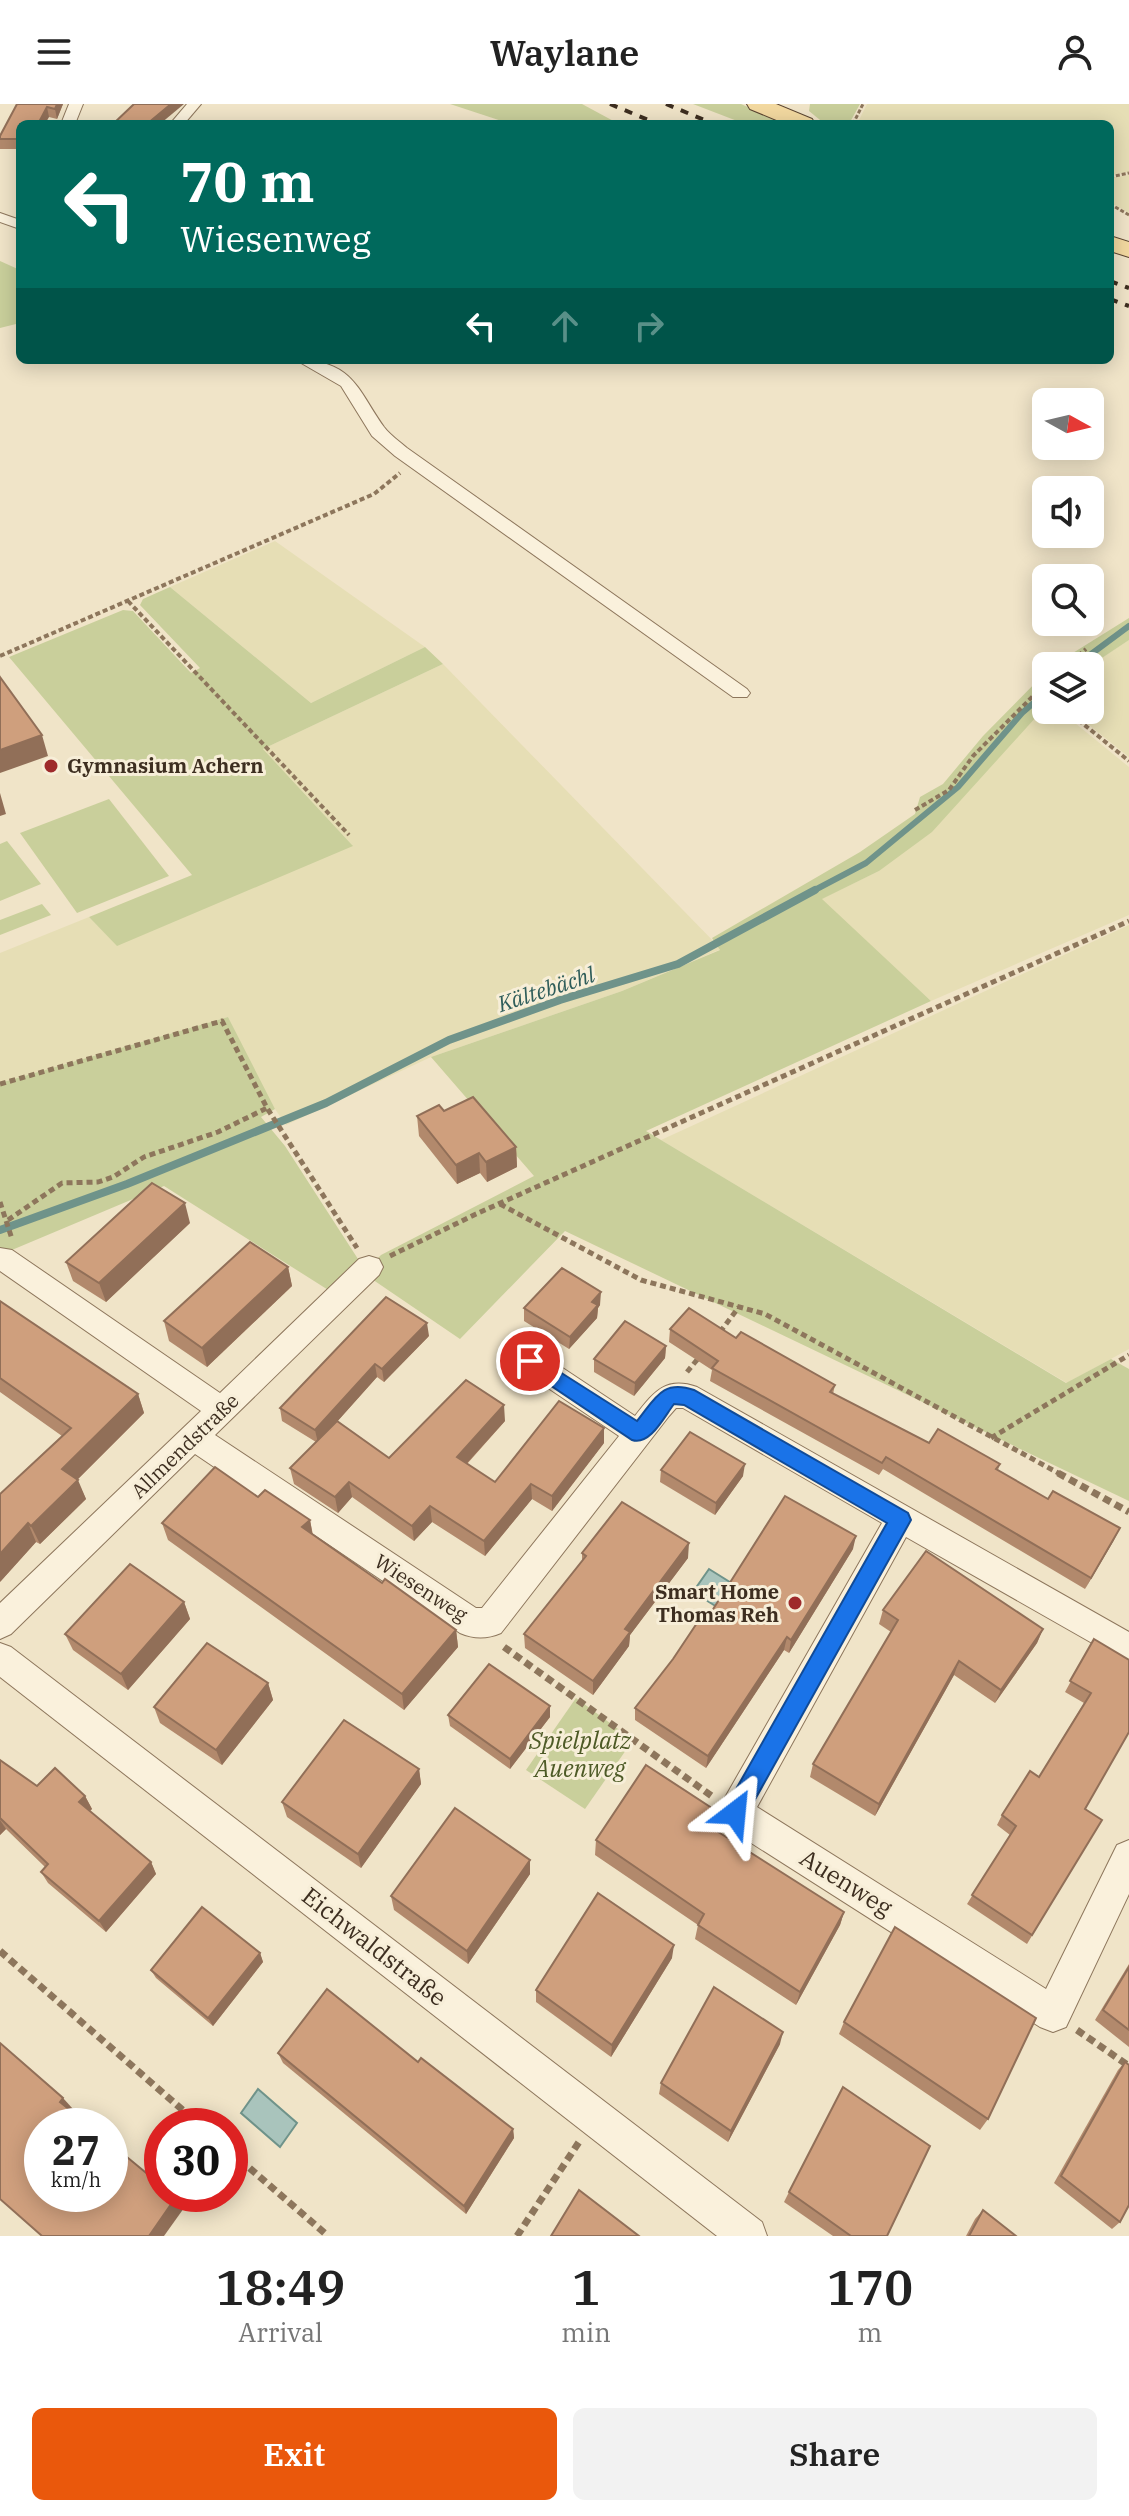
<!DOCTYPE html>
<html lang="en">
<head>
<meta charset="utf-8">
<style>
  :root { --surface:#fff; --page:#f2f2f2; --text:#222; --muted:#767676; --accent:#ea580c }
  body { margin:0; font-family:"IBM Plex Serif",serif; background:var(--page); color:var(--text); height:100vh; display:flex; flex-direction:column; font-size:30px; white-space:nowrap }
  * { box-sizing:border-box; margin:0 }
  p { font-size:26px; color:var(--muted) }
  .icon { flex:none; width:44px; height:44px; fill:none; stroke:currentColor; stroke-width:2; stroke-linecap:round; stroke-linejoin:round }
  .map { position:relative; height:2132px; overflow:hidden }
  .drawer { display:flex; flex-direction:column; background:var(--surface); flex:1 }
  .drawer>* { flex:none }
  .guide { position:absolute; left:16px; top:16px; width:1098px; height:244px; border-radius:12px; box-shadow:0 4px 20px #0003; background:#00695c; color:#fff; overflow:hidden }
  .needle { width:52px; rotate:98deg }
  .fabs { position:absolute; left:1032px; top:284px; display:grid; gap:16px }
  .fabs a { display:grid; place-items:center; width:72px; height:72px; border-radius:12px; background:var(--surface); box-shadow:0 4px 20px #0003; font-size:40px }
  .speed { position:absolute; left:24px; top:2004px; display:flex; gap:16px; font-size:40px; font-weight:700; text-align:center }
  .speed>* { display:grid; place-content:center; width:104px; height:104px; border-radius:50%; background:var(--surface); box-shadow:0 4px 20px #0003; line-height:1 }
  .speed small { font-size:20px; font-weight:400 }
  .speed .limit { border:12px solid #d22; background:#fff; color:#111 }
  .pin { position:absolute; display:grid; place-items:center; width:68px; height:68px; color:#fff; margin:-34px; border:4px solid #fff; border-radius:50%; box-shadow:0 2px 8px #0007 }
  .me { position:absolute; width:88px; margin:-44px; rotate:29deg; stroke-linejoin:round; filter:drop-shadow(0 0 6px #0008) }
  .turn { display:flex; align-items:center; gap:28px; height:168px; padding:0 32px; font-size:36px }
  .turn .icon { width:104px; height:104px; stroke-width:2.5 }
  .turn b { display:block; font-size:56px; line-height:68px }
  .lanes { display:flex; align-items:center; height:76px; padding:0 32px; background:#0003; justify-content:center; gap:40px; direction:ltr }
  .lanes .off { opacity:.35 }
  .eta { display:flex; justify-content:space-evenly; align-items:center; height:136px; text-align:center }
  .eta b { font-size:48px; font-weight:600; line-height:56px }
  .cta { display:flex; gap:16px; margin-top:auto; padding:16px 32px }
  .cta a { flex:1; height:92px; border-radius:12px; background:var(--accent); color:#fff; font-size:32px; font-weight:600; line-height:92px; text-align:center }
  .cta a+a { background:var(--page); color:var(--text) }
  header { display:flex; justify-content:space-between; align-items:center; height:104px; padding:0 32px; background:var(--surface); font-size:36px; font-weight:600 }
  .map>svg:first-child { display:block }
</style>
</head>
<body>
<header><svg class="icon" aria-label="menu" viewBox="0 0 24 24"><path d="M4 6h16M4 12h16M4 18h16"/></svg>Waylane<svg class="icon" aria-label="person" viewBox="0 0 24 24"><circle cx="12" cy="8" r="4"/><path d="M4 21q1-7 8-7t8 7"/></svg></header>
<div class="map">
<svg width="1129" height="2132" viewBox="0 0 1129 2132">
  <rect width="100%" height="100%" fill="#f0e4c8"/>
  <g fill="#e6deb5">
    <path d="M867,0H1129V68L1110,71V20H857Z"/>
    <path d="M1129,71V109L1110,98V74Z"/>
    <path d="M275,437L425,543L311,599L170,483Z"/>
    <path d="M1129,536V653L1070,606H1090V562Z"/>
    <path d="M443,560L721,845L622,887L431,953L286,1021L266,992L228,913L0,979V849L89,813L117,841L352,741L263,645Z"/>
    <path d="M1046,602V606H1059L1129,663V811L931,897L821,795L879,767Z"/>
    <path d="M1129,821V1245L1067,1279L661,1036Z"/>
  </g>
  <g fill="#c9cf9b">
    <path d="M450,0H582L619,20H511Z"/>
    <path d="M693,0H741L786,20H745Z"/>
    <path d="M810,0H860L849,20H825L809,7Z"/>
    <path d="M0,157L20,166V219L0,224Z"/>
    <path d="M170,483L311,599L425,543L443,560L263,645L353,742L117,842L89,813L192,771L9,553L123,506L133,507L191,569L200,564L140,501L143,495Z"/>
    <path d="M1129,514V536L1090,562H1052Z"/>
    <path d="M1046,568V602L932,728L879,767L822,795L931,897L646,1027L1066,1279L1111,1255L1129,1265V1397L565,1127L460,1235L363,1169L381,1151L534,1072L431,953L622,887L720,846L712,834L860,748L915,710L920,693L943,680L983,632Z"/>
    <path d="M109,695L169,772L77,809L20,729Z"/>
    <path d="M7,737L41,780L0,797V740Z"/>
    <path d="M42,800L51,811L0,831V816Z"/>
    <path d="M228,913L275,1005L261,1013L285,1042L358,1155L359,1164L333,1189L164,1082L0,1151V979Z"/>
    <path d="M576,1594L633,1636L585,1705L526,1666Z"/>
  </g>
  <g fill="#a9c4bc" stroke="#6f938a" stroke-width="2">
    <path d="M709,1465L733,1480L717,1503L693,1488Z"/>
    <path d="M258,1985L297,2019L280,2043L241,2009Z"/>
  </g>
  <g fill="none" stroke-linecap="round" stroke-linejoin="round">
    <g stroke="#6f938a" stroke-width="6">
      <path d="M1075,562L1129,522"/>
      <path d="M811,788L866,759L958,683L1022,609L1046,588"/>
    </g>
    <path stroke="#6f938a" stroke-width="8" d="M0,1126L127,1080L326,999L449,936L560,896L678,860L815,786"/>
    <g stroke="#8d765c" stroke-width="2">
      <g id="minor">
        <path d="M69,0H83L75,20H61Z"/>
        <path d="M187,0H201L184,20H170Z"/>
        <path d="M0,109L20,116V125L0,118Z"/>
        <path d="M296,256C353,256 357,285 384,323C390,331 400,338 407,344L747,585L750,589L747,593H733L395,352L372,332L341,282Z"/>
        <path d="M0,1144L12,1146L220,1289L359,1155L369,1152L379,1155L383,1163L379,1171L215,1331L476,1504H482L619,1332L520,1265L516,1257L520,1249L530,1245L540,1249L635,1312C654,1288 665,1272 697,1283L1129,1528V1560L906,1433L757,1703L1046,1885L1117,1741L1129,1736V1790L1066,1923L1053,1928L1040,1923L723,1721L718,1709L723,1697L882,1419L683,1304H676L669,1312L501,1529C487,1535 474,1535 460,1529L195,1350L11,1530L0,1535V1499L201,1307L0,1167Z"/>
        <path d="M0,1539L11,1543L762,2118L767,2132H717L0,1573Z"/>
      </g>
    </g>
    <g stroke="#5b4430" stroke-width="2">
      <g id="primary">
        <path d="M747,0H776L812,15L815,20H786L750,5Z"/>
        <path d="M1110,132L1129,138V153L1110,147Z"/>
      </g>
    </g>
    <g stroke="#8d765c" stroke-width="3" stroke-dasharray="4 2" stroke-linecap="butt">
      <path d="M853,20L863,0"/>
      <path d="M1110,73L1129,69"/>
      <path d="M1110,100L1129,111"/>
    </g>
    <g stroke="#8d765c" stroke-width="4" stroke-dasharray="5 3" stroke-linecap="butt">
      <path d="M128,497L349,731"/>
      <path d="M0,552L374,390L400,369"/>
      <path d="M1066,562L1086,545"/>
      <path d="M1066,606L1129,657"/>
      <path d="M915,706L949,686L973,652L1046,579"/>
    </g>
    <g stroke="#8d765c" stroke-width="5" stroke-dasharray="6 4" stroke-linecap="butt">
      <path d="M0,980L222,917L267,1004L357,1144"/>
      <path d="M0,1098L12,1135"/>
      <path d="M500,1100L641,1176L765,1210L1062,1371"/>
      <path d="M8,1116L62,1079L98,1078L113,1073L144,1053L218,1028L267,1004"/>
      <path d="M390,1152L476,1110L1129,817"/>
      <path d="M720,1228L739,1203"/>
      <path d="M687,1268L701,1251"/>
      <path d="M991,1334L1129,1251"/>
    </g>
    <g stroke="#8d765c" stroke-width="7" stroke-dasharray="8 5" stroke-linecap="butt">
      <path d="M1058,1369L1129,1408"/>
      <path d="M504,1543L713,1693"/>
      <path d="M0,1847L201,2022"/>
      <path d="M1077,1926L1129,1962"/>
      <path d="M230,2047L328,2132"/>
      <path d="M517,2132L579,2038"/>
    </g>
    <use href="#minor" fill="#faf1dc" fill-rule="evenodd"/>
    <use href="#primary" fill="#f3d9a0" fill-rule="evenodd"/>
    <g stroke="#3d2e20" stroke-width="4" stroke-dasharray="8 8" stroke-linecap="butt">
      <path d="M610,0L658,20"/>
      <path d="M666,0L714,20"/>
      <path d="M1110,177L1129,184"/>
      <path d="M1110,195L1129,202"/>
    </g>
  </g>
  <g fill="#b2896c">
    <path d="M17,0H63L57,15L49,13L20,20V45H0V32Z"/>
    <path d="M444,1007L516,1043L517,1063L487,1078L480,1069L457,1080L419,1032L417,1012Z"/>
    <path d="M190,1119L106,1198L73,1177L66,1158Z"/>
    <path d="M288,1163L292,1182L207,1263L169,1237L164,1217Z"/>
    <path d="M0,1197L138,1290L144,1309L77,1376L86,1395L40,1440L36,1438L0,1478L62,1332L0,1288Z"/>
    <path d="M600,1201L598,1204L597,1214L569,1245L524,1217V1204Z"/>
    <path d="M670,1225L736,1234L835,1281L833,1290L929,1339L1000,1360L998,1366L1114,1436L1085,1485L883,1365L879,1371L710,1277L712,1266L669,1238Z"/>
    <path d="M429,1232L384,1278L377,1273L335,1320L389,1354L505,1317L467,1360L495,1378L604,1339L552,1407L532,1395L485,1452L432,1418L414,1437L352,1393L338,1409L294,1380L290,1364L316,1338L282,1317L280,1304Z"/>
    <path d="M666,1242L665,1254L634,1292L594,1268V1255Z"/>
    <path d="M661,1366L743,1372L715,1411L660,1378Z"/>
    <path d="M258,1393L310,1416L313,1431L382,1479L456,1526L458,1543L404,1606L168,1436L162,1419Z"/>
    <path d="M853,1445L789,1549L784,1546L706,1664L635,1616V1604L710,1510Z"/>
    <path d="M582,1449L688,1454L630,1531L629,1542L593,1591L525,1544L524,1530L582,1458Z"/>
    <path d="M184,1498L190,1515L128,1586L73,1546L65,1530Z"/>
    <path d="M883,1506L1043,1525L1037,1539L995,1599L954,1571L875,1712L810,1673L813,1660L891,1528L879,1520Z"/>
    <path d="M1094,1535L1085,1705L1102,1716L1027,1840L967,1800L1010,1731L997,1721L1002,1711L1039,1673L1084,1599L1065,1588Z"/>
    <path d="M268,1579L273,1596L222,1661L160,1619L154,1603Z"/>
    <path d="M550,1602V1613L510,1665L450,1622L448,1611Z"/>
    <path d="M0,1656L37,1682L85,1692L92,1705L89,1707L151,1758L156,1770L106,1828L48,1779L41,1768L45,1763L6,1725L0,1731Z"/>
    <path d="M419,1665L421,1680L361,1764L287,1713L282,1698Z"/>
    <path d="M721,1710L716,1727L844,1808L840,1821L796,1901L695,1835L698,1821L595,1751L596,1736Z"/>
    <path d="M530,1756V1770L468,1860L394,1806L391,1792Z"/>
    <path d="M260,1849L263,1858L213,1922L156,1874L151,1866Z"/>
    <path d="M672,1854L611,1953L536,1898V1886Z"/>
    <path d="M1129,1860V1943L1095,1916Z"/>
    <path d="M844,1918L988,2015L980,2026L839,1930Z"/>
    <path d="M780,1940L728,2038L659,1990L661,1979Z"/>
    <path d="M278,1949L418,1958L513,2025L514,2034L466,2110L283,1959Z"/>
    <path d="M1125,1958L1120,2118L1112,2125L1054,2079L1118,1966Z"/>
    <path d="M789,2088L887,2132H833L784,2098Z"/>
    <path d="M983,2106L1016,2132H966L975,2115Z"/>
  </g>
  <g fill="#916f58">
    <path d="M57,0H63L57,15L55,5Z"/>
    <path d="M171,0H184L160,20H147Z"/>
    <path d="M47,3L49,13L45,20H38Z"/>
    <path d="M42,631L48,652L0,669V646Z"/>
    <path d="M0,689L6,710L0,712Z"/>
    <path d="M516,1043L517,1063L487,1078L486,1058Z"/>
    <path d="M479,1049L480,1069L457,1080L456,1061Z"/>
    <path d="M185,1099L190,1119L106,1198L99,1179Z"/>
    <path d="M288,1163L292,1182L207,1263L202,1244Z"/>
    <path d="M601,1188L600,1201L598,1204L597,1214L569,1245L570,1233L592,1198Z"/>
    <path d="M427,1219L429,1232L384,1278L382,1265Z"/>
    <path d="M666,1242L665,1254L634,1292L635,1279Z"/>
    <path d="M375,1260L377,1273L318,1339L315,1326Z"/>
    <path d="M138,1290L144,1309L70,1383L62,1365Z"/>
    <path d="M504,1301L505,1317L458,1369L457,1353Z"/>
    <path d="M604,1324V1339L552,1407V1392Z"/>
    <path d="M745,1360L743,1372L715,1411L716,1399Z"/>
    <path d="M78,1376L86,1395L40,1440L31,1422Z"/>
    <path d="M349,1378L352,1393L338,1409L335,1393Z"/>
    <path d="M531,1380L532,1395L485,1452L484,1437Z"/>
    <path d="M430,1402L432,1418L414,1437L412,1422Z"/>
    <path d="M310,1416L313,1434L302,1423Z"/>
    <path d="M28,1419L36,1438L0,1478V1450Z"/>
    <path d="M1120,1424L1114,1436L1085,1485L1091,1474Z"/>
    <path d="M856,1432L853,1445L789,1549L791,1536Z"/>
    <path d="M689,1439L688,1454L630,1531L629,1542L593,1591V1577L625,1525Z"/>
    <path d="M184,1498L190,1515L128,1586L121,1570Z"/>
    <path d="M1043,1525L1037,1539L995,1599L1001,1586Z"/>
    <path d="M456,1526L458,1543L404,1606L402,1590Z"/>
    <path d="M787,1533L784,1546L706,1664L708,1652Z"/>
    <path d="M959,1557L954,1571L875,1712L879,1700Z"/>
    <path d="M268,1579L273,1596L222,1661L216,1646Z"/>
    <path d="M550,1602V1613L510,1665V1655Z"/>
    <path d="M419,1665L421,1680L361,1764L358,1750Z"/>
    <path d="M85,1692L92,1705L86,1711L79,1698Z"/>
    <path d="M721,1710L718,1724L709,1739L712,1724Z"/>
    <path d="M0,1716L6,1725L0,1731Z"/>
    <path d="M530,1756V1770L468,1860L467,1847Z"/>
    <path d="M151,1758L156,1770L106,1828L99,1817Z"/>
    <path d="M844,1808L840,1821L796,1901L800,1888Z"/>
    <path d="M674,1841L672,1854L611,1953L612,1941Z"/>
    <path d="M260,1849L263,1858L213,1922L208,1914Z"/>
    <path d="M783,1928L780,1940L728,2038L731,2027Z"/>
    <path d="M63,1994L73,2005L70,2009L60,1998Z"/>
    <path d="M513,2025L514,2034L466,2110L464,2102Z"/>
    <path d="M176,2093L184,2104L164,2132H149Z"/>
  </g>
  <g fill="#cf9f7d" stroke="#916f58" stroke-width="2">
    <path d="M17,0H57L55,5L47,3L38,20H20V35H0V32Z"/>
    <path d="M134,0H171L147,20H113Z"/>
    <path d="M0,573L42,631L0,646Z"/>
    <path d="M473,993L516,1043L486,1058L479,1049L456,1061L417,1012L439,1001L444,1007Z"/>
    <path d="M152,1079L185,1099L99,1179L66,1158Z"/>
    <path d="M250,1138L288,1163L202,1244L164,1217Z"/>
    <path d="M562,1164L601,1188L592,1198L598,1201L570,1233L524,1204Z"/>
    <path d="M386,1193L427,1219L382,1265L375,1260L315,1326L280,1304Z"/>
    <path d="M0,1197L138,1290L62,1365L78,1376L31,1422L28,1419L0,1450V1390L71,1324L0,1274Z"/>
    <path d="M689,1204L736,1234L741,1228L835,1281L830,1288L929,1339L938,1325L1000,1360L996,1365L1048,1395L1053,1387L1120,1424L1091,1474L886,1353L882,1359L712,1264L718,1257L670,1225Z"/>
    <path d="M625,1217L666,1242L635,1279L594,1255Z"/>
    <path d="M466,1276L504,1301L457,1353L495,1378L559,1297L604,1324L552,1392L531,1380L484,1437L430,1402L412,1422L349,1378L335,1393L290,1364L337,1317L389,1354Z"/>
    <path d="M690,1328L745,1360L716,1399L661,1366Z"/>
    <path d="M215,1363L258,1393L265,1386L310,1416L302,1423L382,1479L385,1475L456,1526L402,1590L162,1419Z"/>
    <path d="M785,1392L856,1432L791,1536L787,1533L708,1652L635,1604L673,1555L705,1507L710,1510Z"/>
    <path d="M622,1398L689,1439L625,1525L630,1528L593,1577L524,1530L586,1452L582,1449Z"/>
    <path d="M926,1447L1043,1525L1001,1586L959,1557L879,1700L813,1660L898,1516L883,1506Z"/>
    <path d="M130,1460L184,1498L121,1570L65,1530Z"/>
    <path d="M1094,1535L1129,1556V1628L1085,1705L1102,1716L1032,1831L972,1791L1016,1722L1002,1711L1030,1667L1039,1673L1091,1589L1070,1577Z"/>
    <path d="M207,1539L268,1579L216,1646L154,1603Z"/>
    <path d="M489,1560L550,1602L510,1655L448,1611Z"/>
    <path d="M344,1616L419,1665L358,1750L282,1698Z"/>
    <path d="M0,1656L37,1682L55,1664L85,1692L79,1698L151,1758L99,1817L41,1768L48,1760L0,1714Z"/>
    <path d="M646,1661L721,1710L712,1724L844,1808L800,1888L698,1821L704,1810L596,1736Z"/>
    <path d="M455,1704L530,1756L467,1847L391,1792Z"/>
    <path d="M598,1789L674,1841L612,1941L536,1886Z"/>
    <path d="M202,1803L260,1849L208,1914L151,1866Z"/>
    <path d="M895,1823L1036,1914L988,2015L844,1918Z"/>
    <path d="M1129,1863V1926L1103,1906Z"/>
    <path d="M714,1883L783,1928L731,2027L661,1979Z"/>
    <path d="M327,1885L418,1958L421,1954L513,2025L464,2102L278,1949Z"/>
    <path d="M0,1939L63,1994L60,1998L90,2022H42V2090H110V2039L162,2082V2090H172L176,2093L149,2132H42L0,2095Z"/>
    <path d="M1125,1958L1129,1961V2101L1120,2118L1061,2072Z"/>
    <path d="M843,1983L930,2042L887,2132H851L789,2088Z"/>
    <path d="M579,2086L639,2132H551Z"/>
    <path d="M983,2106L1016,2132H969Z"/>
  </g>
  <path fill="#1a73e8" stroke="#114b97" stroke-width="2" d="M530,1249L637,1317C655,1295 662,1275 694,1286L908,1409L911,1416L743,1717L735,1720L727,1717L723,1709L727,1701L887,1419L684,1301L674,1300C664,1313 650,1342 632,1336L523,1263L520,1257L523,1251Z"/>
  <g fill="#9e2a2b" stroke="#f7eed8" stroke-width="3">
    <circle cx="51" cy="662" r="8"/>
    <circle cx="795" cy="1499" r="8"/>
  </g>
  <g text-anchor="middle" stroke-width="6" stroke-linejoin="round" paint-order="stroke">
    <g font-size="20" font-weight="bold" fill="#3d2e20" stroke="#f7eed8" text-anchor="start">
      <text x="67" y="669">Gymnasium Achern</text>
      <text x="779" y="1495" text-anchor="end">Smart Home<tspan x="779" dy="23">Thomas Reh</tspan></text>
    </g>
    <g font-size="20" fill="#3d2e20" stroke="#f7eed8">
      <text transform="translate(185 1342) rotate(-44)" y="7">Allmendstraße</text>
      <text transform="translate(421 1484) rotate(33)" y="7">Wiesenweg</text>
    </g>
    <g font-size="22" font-style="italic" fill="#2f5d5a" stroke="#f7eed8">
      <text transform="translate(546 885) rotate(-18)" y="8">Kältebächl</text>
    </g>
    <g font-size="24" font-style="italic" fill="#4d5a26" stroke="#f7eed8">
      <text x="580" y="1645">Spielplatz<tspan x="580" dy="28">Auenweg</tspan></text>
    </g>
    <g font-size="24" fill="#3d2e20" stroke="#f7eed8">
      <text transform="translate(846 1779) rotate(32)" y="8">Auenweg</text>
      <text transform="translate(374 1843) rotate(38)" y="8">Eichwaldstraße</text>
    </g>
  </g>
</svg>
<div class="fabs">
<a><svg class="needle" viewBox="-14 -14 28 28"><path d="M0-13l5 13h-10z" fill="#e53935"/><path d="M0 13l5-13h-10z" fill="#767676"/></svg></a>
<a><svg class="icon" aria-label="sound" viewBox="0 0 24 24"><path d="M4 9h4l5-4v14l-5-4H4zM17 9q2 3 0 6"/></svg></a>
<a><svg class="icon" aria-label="search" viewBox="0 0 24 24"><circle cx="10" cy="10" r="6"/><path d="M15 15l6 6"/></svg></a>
<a><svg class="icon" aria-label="layers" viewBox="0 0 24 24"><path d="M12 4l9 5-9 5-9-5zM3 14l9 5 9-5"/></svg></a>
</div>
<div class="speed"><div>27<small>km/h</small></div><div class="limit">30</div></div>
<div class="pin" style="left:530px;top:1257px;background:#d93025"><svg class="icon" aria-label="arrive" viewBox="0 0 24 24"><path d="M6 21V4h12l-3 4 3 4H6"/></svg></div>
<svg class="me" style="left:735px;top:1709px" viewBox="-20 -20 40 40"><path d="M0-17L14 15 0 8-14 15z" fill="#1a73e8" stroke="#fff" stroke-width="4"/></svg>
<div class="guide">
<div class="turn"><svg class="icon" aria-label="left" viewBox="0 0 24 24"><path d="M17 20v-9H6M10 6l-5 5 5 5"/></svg><div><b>70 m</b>Wiesenweg</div></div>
<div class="lanes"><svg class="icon" aria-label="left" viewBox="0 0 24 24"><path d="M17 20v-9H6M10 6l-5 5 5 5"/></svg><svg class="icon off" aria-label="ahead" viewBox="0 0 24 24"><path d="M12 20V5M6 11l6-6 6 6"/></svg><svg class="icon off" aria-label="right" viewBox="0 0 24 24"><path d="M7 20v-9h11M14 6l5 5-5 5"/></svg></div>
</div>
</div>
<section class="drawer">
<div class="eta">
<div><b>18:49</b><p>Arrival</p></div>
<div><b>1</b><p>min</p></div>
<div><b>170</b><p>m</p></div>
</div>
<div class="cta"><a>Exit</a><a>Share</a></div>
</section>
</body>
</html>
